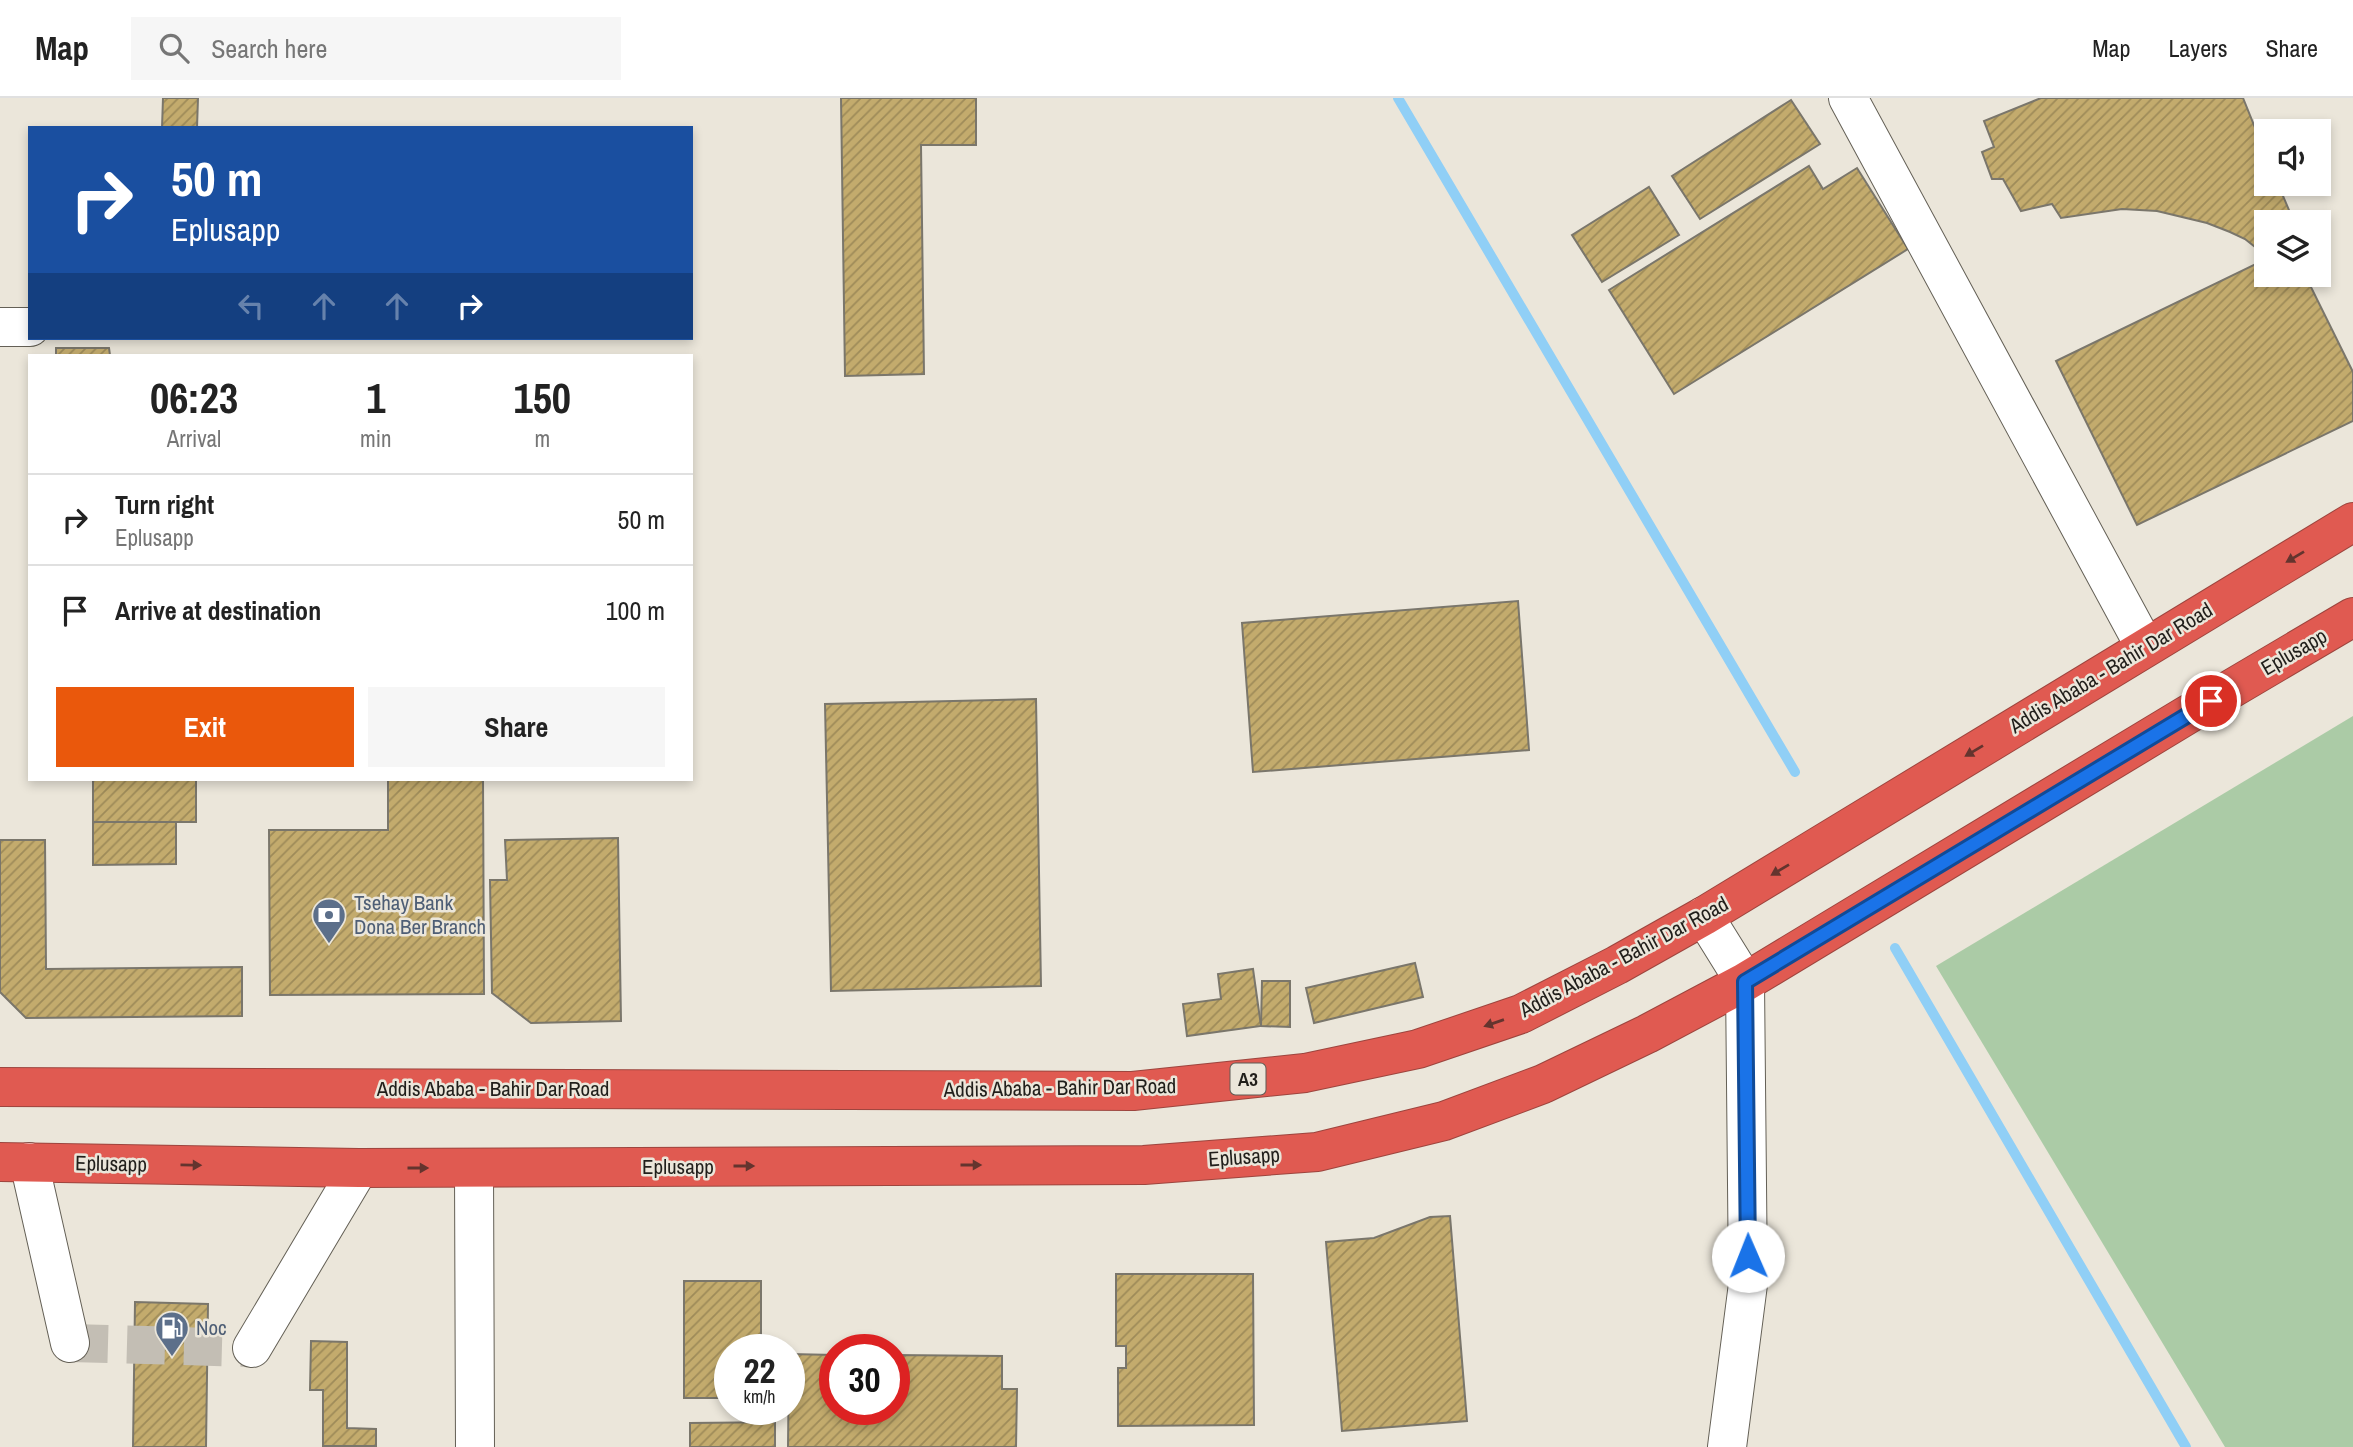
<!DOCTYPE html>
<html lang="en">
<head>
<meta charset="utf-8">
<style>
  :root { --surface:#fff; --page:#f6f6f6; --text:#222; --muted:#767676; --line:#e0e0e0; --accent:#ea580c }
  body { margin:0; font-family:"Archivo Narrow",sans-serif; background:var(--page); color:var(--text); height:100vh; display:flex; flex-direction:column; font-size:26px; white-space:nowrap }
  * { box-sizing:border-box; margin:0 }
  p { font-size:23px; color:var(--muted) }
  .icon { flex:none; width:38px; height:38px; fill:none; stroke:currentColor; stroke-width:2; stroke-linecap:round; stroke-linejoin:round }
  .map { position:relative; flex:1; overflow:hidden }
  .panel { position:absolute; left:28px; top:256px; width:665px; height:427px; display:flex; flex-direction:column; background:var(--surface); border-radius:0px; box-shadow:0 4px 10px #0003 }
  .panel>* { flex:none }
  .hud { position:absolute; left:28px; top:28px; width:665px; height:214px; border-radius:0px; box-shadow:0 4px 10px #0003; background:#1a4fa0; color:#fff; overflow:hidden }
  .buttons { position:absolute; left:2254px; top:21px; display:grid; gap:14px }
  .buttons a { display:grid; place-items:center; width:77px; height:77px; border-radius:0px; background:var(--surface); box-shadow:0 4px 10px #0003; font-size:35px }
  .speed { position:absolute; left:714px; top:1236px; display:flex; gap:14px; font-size:35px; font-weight:700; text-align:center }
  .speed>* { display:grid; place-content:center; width:91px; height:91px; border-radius:50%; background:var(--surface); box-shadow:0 4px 10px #0003; line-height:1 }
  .speed small { font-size:18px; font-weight:400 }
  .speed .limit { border:10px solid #d22; background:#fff; color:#111 }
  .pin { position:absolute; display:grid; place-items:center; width:60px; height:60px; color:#fff; margin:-30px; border:4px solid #fff; border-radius:50%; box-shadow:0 2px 7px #0007 }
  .me { position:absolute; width:77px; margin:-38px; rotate:359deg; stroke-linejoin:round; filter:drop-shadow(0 0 5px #0008) }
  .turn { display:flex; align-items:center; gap:24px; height:147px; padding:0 28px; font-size:32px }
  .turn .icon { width:91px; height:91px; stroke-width:2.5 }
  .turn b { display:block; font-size:49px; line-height:60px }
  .lanes { display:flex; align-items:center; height:66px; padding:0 28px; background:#0003; justify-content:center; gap:35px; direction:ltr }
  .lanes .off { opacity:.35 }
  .eta { display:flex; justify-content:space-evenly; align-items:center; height:119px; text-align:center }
  .eta b { font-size:42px; font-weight:700; line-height:49px }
  .primary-button { display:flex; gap:14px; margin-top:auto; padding:14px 28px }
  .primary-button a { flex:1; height:80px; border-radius:0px; background:var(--accent); color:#fff; font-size:28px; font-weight:700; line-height:80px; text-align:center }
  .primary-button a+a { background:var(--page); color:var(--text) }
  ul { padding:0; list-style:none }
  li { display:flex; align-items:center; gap:21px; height:91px; padding:0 28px; border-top:2px solid var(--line) }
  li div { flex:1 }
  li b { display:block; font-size:26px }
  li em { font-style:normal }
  header { display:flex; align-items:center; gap:42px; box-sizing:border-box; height:98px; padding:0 35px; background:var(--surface); border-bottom:2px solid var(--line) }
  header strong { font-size:33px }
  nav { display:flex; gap:38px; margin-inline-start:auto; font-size:24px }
  .search { width:490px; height:63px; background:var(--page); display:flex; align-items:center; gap:18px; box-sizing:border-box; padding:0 24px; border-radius:0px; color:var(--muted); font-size:26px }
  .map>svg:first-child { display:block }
</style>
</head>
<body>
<header>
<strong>Map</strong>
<div class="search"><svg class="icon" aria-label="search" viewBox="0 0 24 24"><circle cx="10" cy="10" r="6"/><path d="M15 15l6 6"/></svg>Search here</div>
<nav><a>Map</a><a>Layers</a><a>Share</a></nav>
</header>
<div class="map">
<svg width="2353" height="1349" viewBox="0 0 2353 1349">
  <defs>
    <pattern id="building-hatch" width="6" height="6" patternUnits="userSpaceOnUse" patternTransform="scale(1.75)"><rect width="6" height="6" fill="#c3ab6d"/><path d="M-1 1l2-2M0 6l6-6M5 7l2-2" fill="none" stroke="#9e8b59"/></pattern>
  </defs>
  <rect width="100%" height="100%" fill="#ebe6da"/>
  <path fill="#abcba6" d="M2353,618V1349H2225L1936,868Z"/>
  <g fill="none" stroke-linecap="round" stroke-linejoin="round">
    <g stroke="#90cff6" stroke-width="10">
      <path d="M1398,0L1795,674"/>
      <path d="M1895,850L2186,1349"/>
    </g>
  </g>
  <g fill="url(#building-hatch)" stroke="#7a766b" stroke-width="2">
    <path d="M163,0H198L197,30H162Z"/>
    <path d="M841,0H976V47H921L924,276L845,278Z"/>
    <path d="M2041,0H2243L2266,57V86H2278L2294,124H2266V149L2259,152L2245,141L2230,134L2207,125L2157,113L2122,111L2061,120L2052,106L2021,113L2003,81H1992L1982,54L1994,49L1984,23Z"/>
    <path d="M1791,2L1820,46L1700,121L1672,78Z"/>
    <path d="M1809,68L1823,91L1857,70L1908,151L1674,296L1609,192Z"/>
    <path d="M1649,89L1679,137L1602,184L1572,137Z"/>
    <path d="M2266,161V177H2305L2353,274V323L2137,427L2056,263Z"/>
    <path d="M56,250H109L110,257H56Z"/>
    <path d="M1518,503L1529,652L1253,674L1242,525Z"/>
    <path d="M1036,601L1041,888L831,893L825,606Z"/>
    <rect x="93" y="681" width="103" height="43"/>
    <path d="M388,681H483L484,896L270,897L269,732H388Z"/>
    <path d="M93,724H176V766L93,767Z"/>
    <path d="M618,740L621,923L531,925L492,895L490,782H507L505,742Z"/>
    <path d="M0,742H45L46,871L242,869V918L26,920L0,894Z"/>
    <path d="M1415,865L1423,899L1314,925L1306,890Z"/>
    <path d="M1253,871L1261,928L1187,938L1183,906L1221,901L1218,876Z"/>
    <path d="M1262,883H1290V929L1261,928Z"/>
    <path d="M1450,1118L1467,1323L1342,1333L1326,1144L1374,1140L1430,1119Z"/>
    <path d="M1116,1176H1253L1254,1327L1118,1328V1270H1126V1248H1116Z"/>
    <path d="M684,1183H761V1251H730V1300H684Z"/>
    <path d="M135,1204L208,1206L206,1349H133Z"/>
    <path d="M311,1243L347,1244V1330L376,1331V1348H323V1292H310Z"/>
    <path d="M789,1256L835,1257V1311H894V1257L1002,1258V1291H1017L1016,1349H788Z"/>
    <path d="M775,1324V1349H690V1325Z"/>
  </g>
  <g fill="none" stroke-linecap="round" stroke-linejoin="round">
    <path stroke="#c3beb4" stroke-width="38" stroke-dasharray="38 19" stroke-linecap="butt" d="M70,1245L252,1250"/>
    <g stroke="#646056" stroke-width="40">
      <g id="minor">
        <path d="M1848,0L2145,549"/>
        <path d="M0,229H30"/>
        <path d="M1704,818L1745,884L1748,1186L1727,1349"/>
        <path d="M29,1064L70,1245"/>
        <path d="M474,1070L475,1349"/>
        <path d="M252,1250L359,1070"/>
      </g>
    </g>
    <g stroke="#9d453e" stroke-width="40">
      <g id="highway">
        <path d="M0,989L1133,993L1305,975L1418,951L1521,916L1617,867L1704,818L2353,424"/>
        <path d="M0,1064L359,1070L1144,1067L1317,1054L1444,1023L1543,986L1647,936L1745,884L2187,617L2353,519"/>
      </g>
    </g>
    <use href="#minor" stroke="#fff" stroke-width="38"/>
    <use href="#highway" stroke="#e05a51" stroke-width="38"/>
  </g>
  <defs><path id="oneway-solid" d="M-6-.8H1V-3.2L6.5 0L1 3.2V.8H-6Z" transform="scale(1.75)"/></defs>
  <g fill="#64342e">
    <use href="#oneway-solid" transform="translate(2295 459) rotate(149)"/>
    <use href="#oneway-solid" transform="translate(1974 653) rotate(149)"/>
    <use href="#oneway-solid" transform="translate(1780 772) rotate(149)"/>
    <use href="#oneway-solid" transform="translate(1494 925) rotate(161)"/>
    <use href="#oneway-solid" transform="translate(191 1067) rotate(1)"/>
    <use href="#oneway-solid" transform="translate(971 1067)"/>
    <use href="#oneway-solid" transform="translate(744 1068)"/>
    <use href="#oneway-solid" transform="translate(418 1070)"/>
  </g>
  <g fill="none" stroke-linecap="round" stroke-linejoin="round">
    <g stroke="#114b97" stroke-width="18">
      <path id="route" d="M1748,1158L1745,884L2211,603"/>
    </g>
    <use href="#route" stroke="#1a73e8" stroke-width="12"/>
  </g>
  <defs>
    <g id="bank-pin" transform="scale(1.75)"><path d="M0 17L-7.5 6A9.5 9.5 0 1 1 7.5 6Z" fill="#5c6f8a" stroke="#ebe6da"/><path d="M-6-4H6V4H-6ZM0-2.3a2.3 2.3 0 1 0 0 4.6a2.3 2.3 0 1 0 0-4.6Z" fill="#fff"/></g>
    <g id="fuel-pin" transform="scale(1.75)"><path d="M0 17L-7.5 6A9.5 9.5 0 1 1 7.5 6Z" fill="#5c6f8a" stroke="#ebe6da"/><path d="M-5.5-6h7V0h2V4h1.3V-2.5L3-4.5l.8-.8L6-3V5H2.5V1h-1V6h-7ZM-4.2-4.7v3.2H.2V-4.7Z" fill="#fff"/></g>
  </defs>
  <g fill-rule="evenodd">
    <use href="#bank-pin" x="329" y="817"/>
    <use href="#fuel-pin" x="172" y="1230"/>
  </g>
  <g text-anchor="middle" stroke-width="5" stroke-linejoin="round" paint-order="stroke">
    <rect fill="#ebe6da" stroke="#5e5b54" stroke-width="2" x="1230.5" y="965.5" width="35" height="31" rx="5"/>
    <g font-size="19" font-weight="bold" fill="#211f1b">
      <text x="1248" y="988">A3</text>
    </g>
    <g font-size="21" fill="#211f1b" stroke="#ebe6da">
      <text transform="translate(2294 554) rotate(-30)" y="7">Eplusapp</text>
      <text transform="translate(2111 570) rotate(-31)" y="7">Addis Ababa - Bahir Dar Road</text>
      <text transform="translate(1624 859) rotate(-28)" y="7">Addis Ababa - Bahir Dar Road</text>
      <text transform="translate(1060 990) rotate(-1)" y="7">Addis Ababa - Bahir Dar Road</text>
      <text x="493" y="998">Addis Ababa - Bahir Dar Road</text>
      <text transform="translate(1244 1059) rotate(-4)" y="7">Eplusapp</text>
      <text transform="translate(111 1066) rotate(1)" y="7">Eplusapp</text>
      <text x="678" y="1076">Eplusapp</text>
    </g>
    <g font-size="21" fill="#4e5e75" stroke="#ebe6da" text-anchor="start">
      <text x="354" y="812">Tsehay Bank<tspan x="354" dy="24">Dona Ber Branch</tspan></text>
      <text x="196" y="1237">Noc</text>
    </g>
  </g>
</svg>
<div class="buttons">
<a><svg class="icon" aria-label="sound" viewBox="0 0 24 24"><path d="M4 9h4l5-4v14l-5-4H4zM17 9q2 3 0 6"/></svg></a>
<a><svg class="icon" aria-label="layers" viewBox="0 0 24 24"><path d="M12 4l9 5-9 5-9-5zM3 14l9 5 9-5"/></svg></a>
</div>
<div class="speed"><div>22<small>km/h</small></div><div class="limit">30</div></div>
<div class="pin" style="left:2211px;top:603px;background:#d93025"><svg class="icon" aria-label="arrive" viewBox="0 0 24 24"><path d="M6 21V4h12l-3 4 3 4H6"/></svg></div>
<svg class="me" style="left:1748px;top:1158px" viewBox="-20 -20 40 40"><circle r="19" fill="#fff"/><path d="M0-13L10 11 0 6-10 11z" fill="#1a73e8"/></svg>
<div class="hud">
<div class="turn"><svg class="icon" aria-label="right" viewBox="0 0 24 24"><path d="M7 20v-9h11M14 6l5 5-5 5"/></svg><div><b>50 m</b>Eplusapp</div></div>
<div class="lanes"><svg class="icon off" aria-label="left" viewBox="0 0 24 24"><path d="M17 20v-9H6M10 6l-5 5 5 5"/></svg><svg class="icon off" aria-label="ahead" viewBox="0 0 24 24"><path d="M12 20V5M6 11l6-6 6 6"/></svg><svg class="icon off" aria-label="ahead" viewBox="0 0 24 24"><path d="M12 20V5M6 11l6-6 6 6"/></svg><svg class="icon" aria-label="right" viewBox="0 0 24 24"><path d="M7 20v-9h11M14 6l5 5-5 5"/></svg></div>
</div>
<section class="panel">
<div class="eta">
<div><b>06:23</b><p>Arrival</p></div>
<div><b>1</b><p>min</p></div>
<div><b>150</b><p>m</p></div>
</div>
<ul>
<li><svg class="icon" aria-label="right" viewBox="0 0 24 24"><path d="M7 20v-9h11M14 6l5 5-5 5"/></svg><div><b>Turn right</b><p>Eplusapp</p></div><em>50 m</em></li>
<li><svg class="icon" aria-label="arrive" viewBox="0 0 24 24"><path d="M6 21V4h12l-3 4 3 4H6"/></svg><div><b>Arrive at destination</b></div><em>100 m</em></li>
</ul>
<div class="primary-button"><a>Exit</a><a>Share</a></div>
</section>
</div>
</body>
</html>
